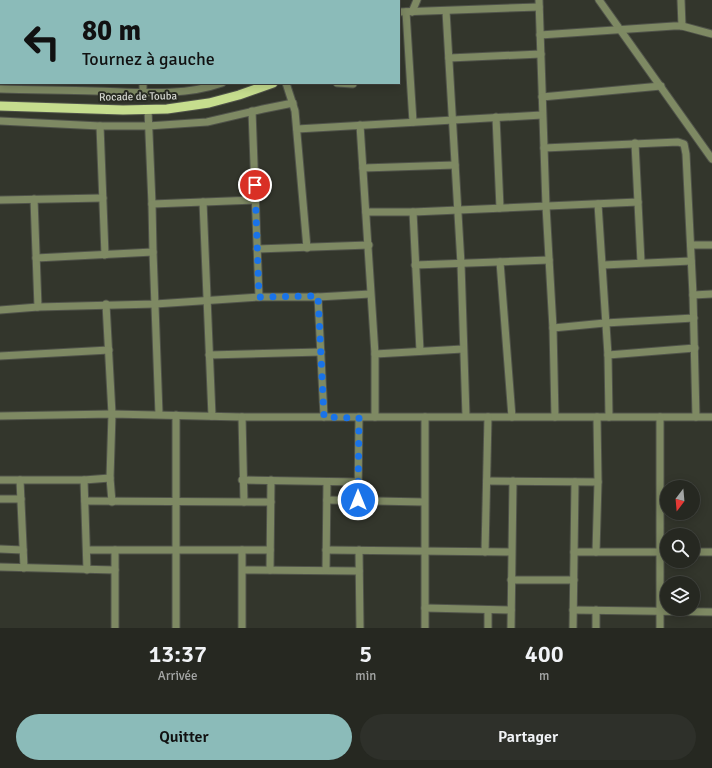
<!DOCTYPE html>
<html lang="fr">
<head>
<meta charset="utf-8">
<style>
  :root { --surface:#262821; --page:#2e302a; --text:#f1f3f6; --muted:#a4a6a5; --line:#42443f; --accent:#8bbbb9 }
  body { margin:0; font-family:Signika,sans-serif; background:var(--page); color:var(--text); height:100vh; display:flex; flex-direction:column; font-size:15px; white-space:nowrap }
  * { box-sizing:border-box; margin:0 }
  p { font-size:13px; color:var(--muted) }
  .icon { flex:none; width:22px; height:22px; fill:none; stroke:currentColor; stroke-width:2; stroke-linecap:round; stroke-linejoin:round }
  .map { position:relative; height:628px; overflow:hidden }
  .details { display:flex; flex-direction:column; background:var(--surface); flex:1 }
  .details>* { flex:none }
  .guide { position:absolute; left:0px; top:0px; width:400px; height:84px; box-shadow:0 2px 10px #0003,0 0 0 1px var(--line); background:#8bbbb9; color:#111; overflow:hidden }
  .needle { width:26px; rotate:196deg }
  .fabs { position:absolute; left:660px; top:480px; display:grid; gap:8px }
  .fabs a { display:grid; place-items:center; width:40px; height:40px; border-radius:50%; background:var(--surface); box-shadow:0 2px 10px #0003,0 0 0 1px var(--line); font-size:20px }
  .pin { position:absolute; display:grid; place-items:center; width:34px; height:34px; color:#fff; margin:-17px; border:2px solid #fff; border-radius:50%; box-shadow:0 1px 4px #0007 }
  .me { position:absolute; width:44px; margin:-22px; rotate:0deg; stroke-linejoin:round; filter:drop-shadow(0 0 3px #0008) }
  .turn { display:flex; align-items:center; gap:14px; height:84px; padding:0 16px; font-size:18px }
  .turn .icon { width:52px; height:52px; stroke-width:2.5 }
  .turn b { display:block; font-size:28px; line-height:34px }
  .eta { display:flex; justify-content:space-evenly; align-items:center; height:68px; text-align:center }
  .eta b { font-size:24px; font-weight:600; line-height:28px }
  .primary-button { display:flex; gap:8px; margin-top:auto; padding:8px 16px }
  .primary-button a { flex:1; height:46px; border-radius:24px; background:var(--accent); color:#111; font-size:16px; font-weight:600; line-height:46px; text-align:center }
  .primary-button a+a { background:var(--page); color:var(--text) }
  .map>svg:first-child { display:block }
</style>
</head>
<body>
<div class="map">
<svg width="712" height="628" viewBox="0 0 712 628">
  <rect width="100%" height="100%" fill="#33362c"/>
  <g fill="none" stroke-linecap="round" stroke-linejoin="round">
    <g stroke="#50534a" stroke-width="9">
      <g id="minor">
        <path d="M49,0V1"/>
        <path d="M89,0V1"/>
        <path d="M139,0V1"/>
        <path d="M257,0V1"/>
        <path d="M539,0L546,206L553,328L555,417"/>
        <path d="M599,0L712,159"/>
        <path d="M681,0L682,26"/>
        <path d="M349,1L350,0"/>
        <path d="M446,11L461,264L466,416"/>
        <path d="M399,12L539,7"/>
        <path d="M406,12L413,122"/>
        <path d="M412,12L417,0"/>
        <path d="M0,34L1,58"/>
        <path d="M540,35L674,26H682L712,34"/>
        <path d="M449,58L541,54"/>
        <path d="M143,83V92"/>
        <path d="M286,83L295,111L307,248"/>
        <path d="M337,83L353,84"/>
        <path d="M0,89C32,90 63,90 95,91C137,92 182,97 222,83"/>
        <path d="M542,97L661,86"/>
        <path d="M148,110L152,204L153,252L159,414"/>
        <path d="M252,111L259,297"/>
        <path d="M496,117L500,208"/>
        <path d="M0,121L100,126H148L207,122L263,109L293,103"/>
        <path d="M360,125L375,354V417"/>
        <path d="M100,126L105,255"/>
        <path d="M297,129L542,115"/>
        <path d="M635,143L641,262"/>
        <path d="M544,148L678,142L684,144L686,154L693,295L696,417"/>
        <path d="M363,168L455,165"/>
        <path d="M34,199L38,307"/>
        <path d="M0,200L103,198"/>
        <path d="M203,202L212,416"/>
        <path d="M152,204L255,200"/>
        <path d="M598,204L608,355L609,417"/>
        <path d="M366,212H413L638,202"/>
        <path d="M413,212L420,351"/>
        <path d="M691,245H712"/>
        <path d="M257,249L369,245"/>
        <path d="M36,258L153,252"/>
        <path d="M500,262L512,417"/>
        <path d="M415,265L549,260"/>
        <path d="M603,265L691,261"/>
        <path d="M693,295L712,294"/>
        <path d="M318,297L324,417"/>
        <path d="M106,304L112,414L110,478L112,502"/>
        <path d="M0,310L38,307L155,304L259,297H318L370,294"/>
        <path d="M553,328L605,323L694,318"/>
        <path d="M375,354L463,349"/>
        <path d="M209,355L321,352"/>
        <path d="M608,355L695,348"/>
        <path d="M0,356L109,350"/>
        <path d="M0,416L112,414L242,417H712"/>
        <path d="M242,417L244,502"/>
        <path d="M425,417V628"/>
        <path d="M0,480H84L110,478"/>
        <path d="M20,480L24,568"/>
        <path d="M84,480L87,570"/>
        <path d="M242,480L358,482"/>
        <path d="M487,481L598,482"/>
        <path d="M0,499H21"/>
        <path d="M327,500L424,502"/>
        <path d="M358,500L359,417"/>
        <path d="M85,501L271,502"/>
        <path d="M0,549L23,550"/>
        <path d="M87,550H270"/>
        <path d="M326,550L511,552"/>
        <path d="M359,550L360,628"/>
        <path d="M485,552L488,417"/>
        <path d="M574,552H667"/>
        <path d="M596,552L598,482L597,417"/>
        <path d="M693,552H712"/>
        <path d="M0,567L115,570"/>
        <path d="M243,570L359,571"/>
        <path d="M270,570L271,480"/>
        <path d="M326,570L327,482"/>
        <path d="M511,580H574"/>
        <path d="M425,608L511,610"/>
        <path d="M573,610L712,612"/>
        <path d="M115,628V550"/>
        <path d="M176,628V415"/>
        <path d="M242,628V550"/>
        <path d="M488,628V610"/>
        <path d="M511,628L513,481"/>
        <path d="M573,628L575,482"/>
        <path d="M596,628V610"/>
        <path d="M660,628V417"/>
      </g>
    </g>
    <g stroke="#50534a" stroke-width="11">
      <g id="major">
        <path d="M382,1L383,0"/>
        <path d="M0,106L123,110L167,109L209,103L239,95L273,83"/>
      </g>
    </g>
    <use href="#minor" stroke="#7e8963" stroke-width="7"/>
    <use href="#major" stroke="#c6dd8e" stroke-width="9"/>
  </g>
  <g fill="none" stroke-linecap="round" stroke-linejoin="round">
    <path stroke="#1a73e8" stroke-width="7" stroke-dasharray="0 12.6" d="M255,185L259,297L318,296L324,417L359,418L358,500"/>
  </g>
  <g text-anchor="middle" stroke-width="4" stroke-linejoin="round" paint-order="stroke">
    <g font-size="11" fill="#d5d7d1" stroke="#292c23">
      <text transform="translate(138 96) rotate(-1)" y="4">Rocade de Touba</text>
    </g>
  </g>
</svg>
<div class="fabs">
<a><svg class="needle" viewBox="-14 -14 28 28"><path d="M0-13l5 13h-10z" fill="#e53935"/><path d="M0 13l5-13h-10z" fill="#a4a6a5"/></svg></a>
<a><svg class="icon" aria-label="search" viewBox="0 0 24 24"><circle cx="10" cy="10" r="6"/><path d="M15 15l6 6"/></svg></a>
<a><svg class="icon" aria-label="layers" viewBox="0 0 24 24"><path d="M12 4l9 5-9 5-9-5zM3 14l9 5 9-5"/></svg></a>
</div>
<div class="pin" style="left:255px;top:185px;background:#d93025"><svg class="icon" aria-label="arrive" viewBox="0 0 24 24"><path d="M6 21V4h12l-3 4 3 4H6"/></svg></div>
<svg class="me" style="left:358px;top:500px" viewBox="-20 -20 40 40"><circle r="17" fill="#1a73e8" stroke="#fff" stroke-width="3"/><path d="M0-11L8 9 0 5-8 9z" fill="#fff"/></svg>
<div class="guide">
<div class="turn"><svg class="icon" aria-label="left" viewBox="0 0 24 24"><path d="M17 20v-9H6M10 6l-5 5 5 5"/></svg><div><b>80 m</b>Tournez à gauche</div></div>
</div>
</div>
<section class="details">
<div class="eta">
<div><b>13:37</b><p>Arrivée</p></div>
<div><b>5</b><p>min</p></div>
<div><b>400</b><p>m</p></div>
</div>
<div class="primary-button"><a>Quitter</a><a>Partager</a></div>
</section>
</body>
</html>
